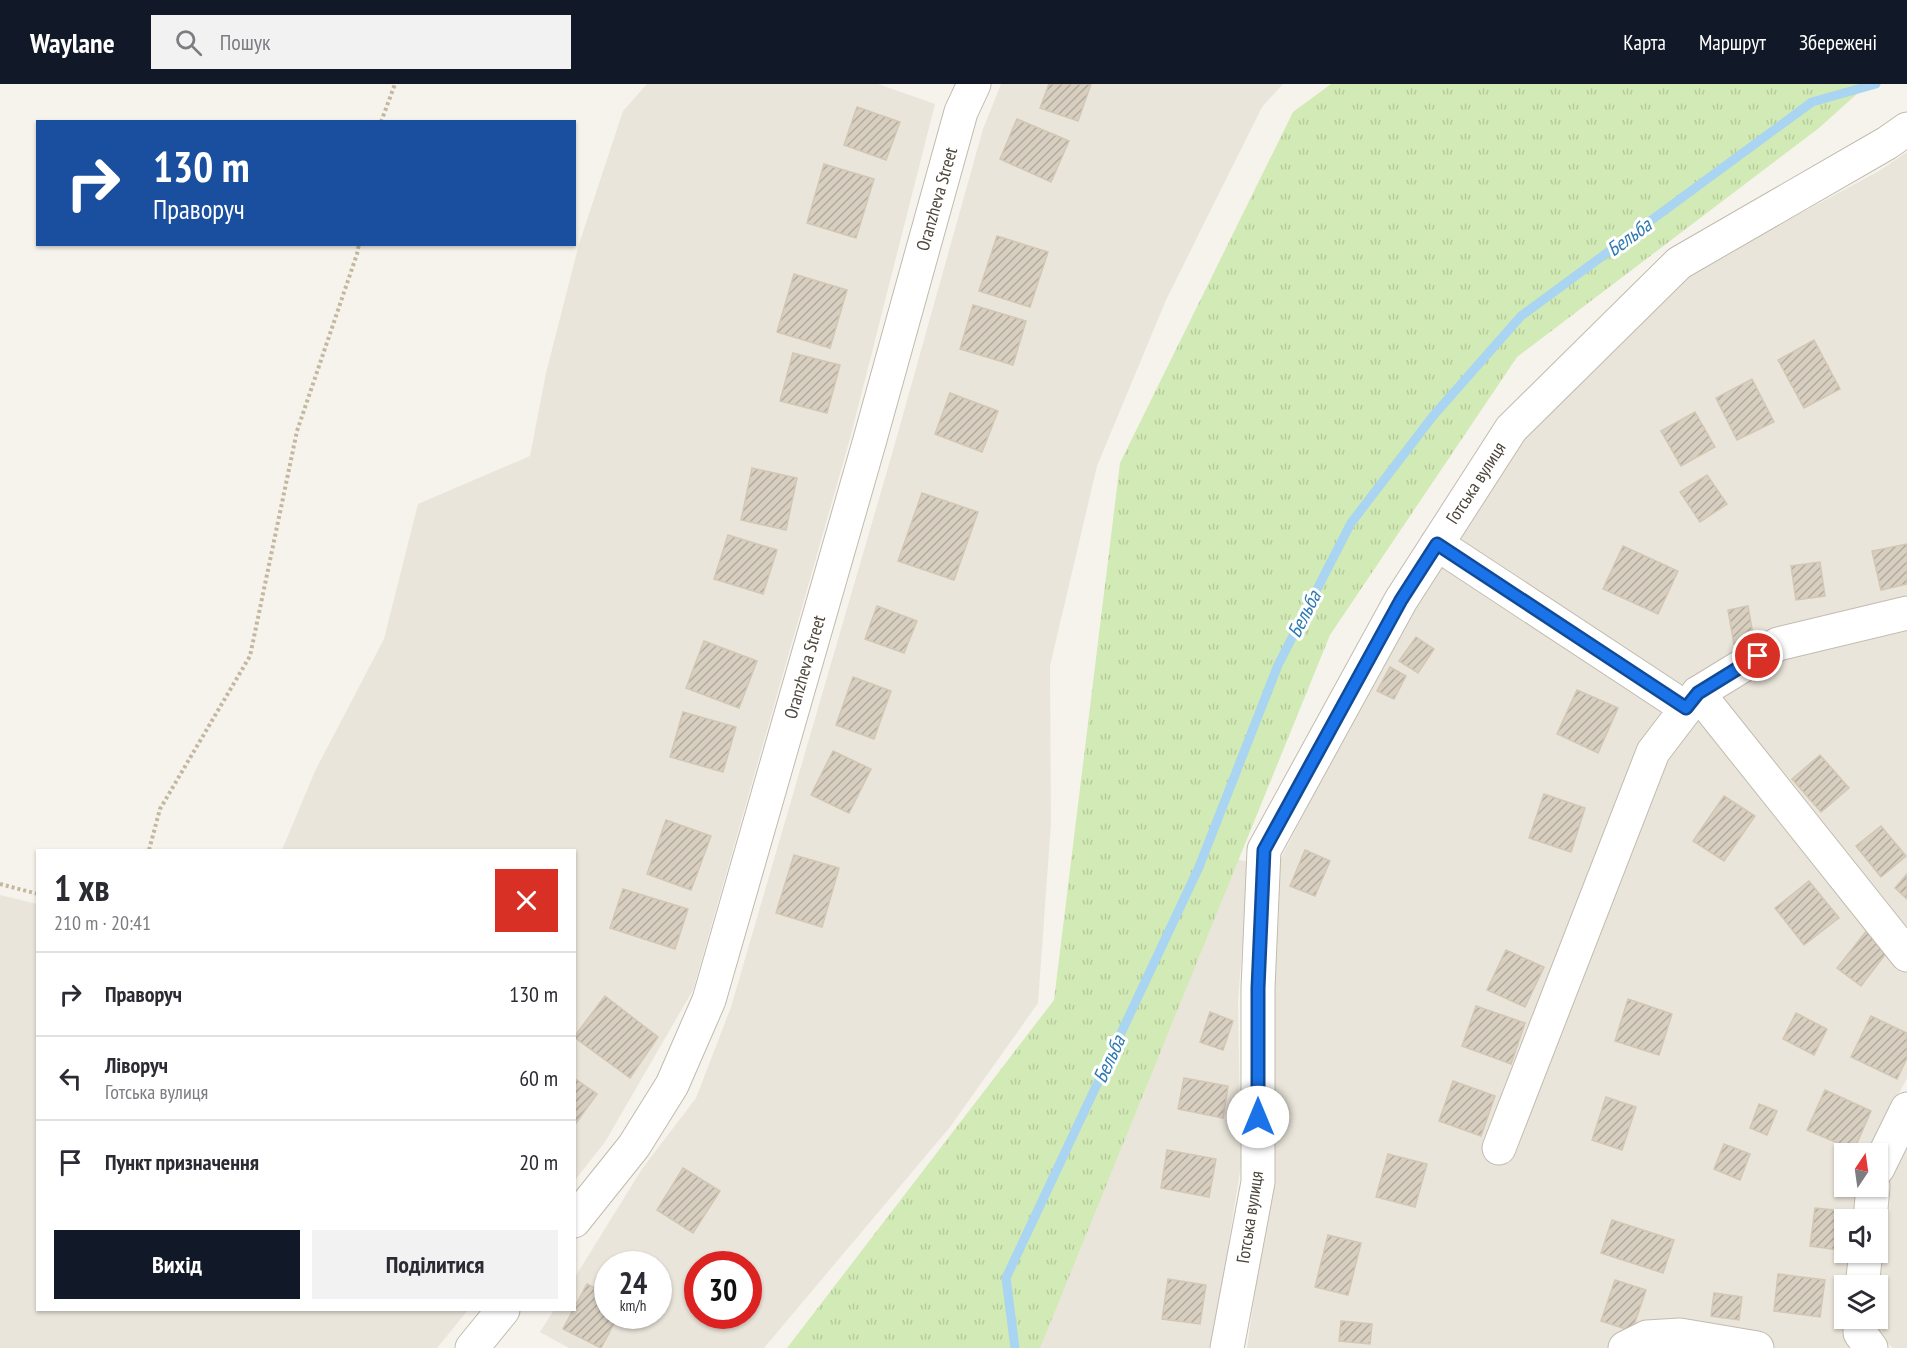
<!DOCTYPE html>
<html lang="uk">
<head>
<meta charset="utf-8">
<style>
  :root { --surface:#fff; --page:#f2f2f3; --text:#2b2b33; --muted:#7c7c81; --line:#e1e1e2; --accent:#111827 }
  body { margin:0; font-family:"PT Sans Narrow",sans-serif; background:var(--page); color:var(--text); height:100vh; display:flex; flex-direction:column; font-size:22px; white-space:nowrap }
  * { box-sizing:border-box; margin:0 }
  p { font-size:20px; color:var(--muted) }
  .icon { flex:none; width:33px; height:33px; fill:none; stroke:currentColor; stroke-width:2; stroke-linecap:round; stroke-linejoin:round }
  .map { position:relative; flex:1; overflow:hidden }
  .details { position:absolute; left:36px; top:765px; width:540px; height:462px; display:flex; flex-direction:column; background:var(--surface); border-radius:0px; box-shadow:0 2px 4px #0004 }
  .details>* { flex:none }
  .hud { position:absolute; left:36px; top:36px; width:540px; height:126px; border-radius:0px; box-shadow:0 2px 4px #0004; background:#1a4fa0; color:#fff; overflow:hidden }
  .needle { width:39px; rotate:13deg }
  .buttons { position:absolute; left:1834px; top:1059px; display:grid; gap:12px }
  .buttons a { display:grid; place-items:center; width:54px; height:54px; border-radius:0px; background:var(--surface); box-shadow:0 2px 4px #0004; font-size:30px }
  .speed { position:absolute; left:594px; top:1167px; display:flex; gap:12px; font-size:30px; font-weight:700; text-align:center }
  .speed>* { display:grid; place-content:center; width:78px; height:78px; border-radius:50%; background:var(--surface); box-shadow:0 2px 4px #0004; line-height:1 }
  .speed small { font-size:15px; font-weight:400 }
  .speed .limit { border:9px solid #d22; background:#fff; color:#111 }
  .pin { position:absolute; display:grid; place-items:center; width:51px; height:51px; color:#fff; margin:-26px; border:3px solid #fff; border-radius:50%; box-shadow:0 2px 6px #0007 }
  .me { position:absolute; width:66px; margin:-33px; rotate:0deg; stroke-linejoin:round; filter:drop-shadow(0 0 4px #0008) }
  .turn { display:flex; align-items:center; gap:21px; height:126px; padding:0 18px; font-size:27px }
  .turn .icon { width:78px; height:78px; stroke-width:2.5 }
  .turn b { display:block; font-size:42px; line-height:51px }
  .round { display:grid; place-items:center; flex:none; width:63px; height:63px; border-radius:0px; background:var(--page) }
  .headline { display:flex; align-items:center; justify-content:space-between; height:102px; padding:0 18px }
  h1 { font-size:36px; font-weight:700; line-height:45px }
  .action { display:flex; gap:12px; margin-top:auto; padding:12px 18px }
  .action a { flex:1; height:69px; border-radius:0px; background:var(--accent); color:#fff; font-size:24px; font-weight:700; line-height:69px; text-align:center }
  .action a+a { background:var(--page); color:var(--text) }
  ul { padding:0; list-style:none }
  li { display:flex; align-items:center; gap:18px; height:84px; padding:0 18px; border-top:2px solid var(--line) }
  li div { flex:1 }
  li b { display:block; font-size:22px }
  li em { font-style:normal }
  header { display:flex; align-items:center; gap:36px; box-sizing:border-box; height:84px; padding:0 30px; background:var(--accent); color:#fff }
  header strong { font-size:28px }
  nav { display:flex; gap:33px; margin-inline-start:auto; font-size:21px }
  .search { width:420px; height:54px; background:var(--page); display:flex; align-items:center; gap:15px; box-sizing:border-box; padding:0 21px; border-radius:0px; color:var(--muted); font-size:22px }
  .map>svg:first-child { display:block }
</style>
</head>
<body>
<header>
<strong>Waylane</strong>
<div class="search"><svg class="icon" aria-label="search" viewBox="0 0 24 24"><circle cx="10" cy="10" r="6"/><path d="M15 15l6 6"/></svg>Пошук</div>
<nav><a>Карта</a><a>Маршрут</a><a>Збережені</a></nav>
</header>
<div class="map">
<svg width="1907" height="1264" viewBox="0 0 1907 1264">
  <defs>
    <pattern id="grass-tufts" width="24" height="20" patternUnits="userSpaceOnUse" patternTransform="scale(1.5)"><rect width="24" height="20" fill="#d2eab5"/><path d="M3 7l-1-3M5 7V3M7 7l1-3M15 17l-1-3M17 17v-4M19 17l1-3" fill="none" stroke="#b6ca9c"/></pattern>
    <pattern id="building-hatch" width="6" height="6" patternUnits="userSpaceOnUse" patternTransform="scale(1.5)"><rect width="6" height="6" fill="#d8cfc1"/><path d="M-1 1l2-2M0 6l6-6M5 7l2-2" fill="none" stroke="#b1aa9e"/></pattern>
  </defs>
  <rect width="100%" height="100%" fill="#f6f3ec"/>
  <g fill="#eae5da" fill-rule="evenodd">
    <path d="M647,0H878L935,20L851,351L693,906L605,1058L575,1096L574,766H282L315,687L384,555L418,420L530,372L546,289L579,160L623,27Z"/>
    <path d="M1001,0H1283L1262,23L1166,216L1097,382L1050,582L1051,739L1038,919L950,1043L764,1264H569L540,1248L554,1226H574L575,1193L642,1085L696,1014L731,923L892,370L983,45ZM608,1180H658V1232H608ZM698,1180H748V1232H698Z"/>
    <path d="M1907,68V521L1694,603L1490,1065L1515,1071L1663,676L1699,629L1786,575L1907,544V994L1893,1020L1873,1069L1845,1070V1102L1862,1103L1858,1135L1845,1136V1168L1854,1169L1850,1201L1845,1202V1234L1854,1264H1247L1270,1101L1276,784L1364,611L1516,351L1684,192L1879,87Z"/>
    <path d="M1221,772L1249,778L1238,917L1241,1081L1212,1264H1036Z"/>
    <path d="M0,811L37,820L38,1226H468L437,1264H0Z"/>
    <path d="M1907,1064V1264H1893L1874,1247L1875,1235L1878,1234L1877,1201L1885,1100Z"/>
  </g>
  <path fill="url(#grass-tufts)" d="M1331,0H1868L1819,44L1517,273L1330,551L1040,1264H787L1054,916L1120,379L1293,28Z"/>
  <g fill="none" stroke-linecap="round" stroke-linejoin="round">
    <path stroke="#a9d4f2" stroke-width="9" d="M1015,1264L1006,1194L1199,783L1278,581L1351,439L1433,332L1521,232L1812,18L1876,0"/>
  </g>
  <g fill="url(#building-hatch)" stroke="#d3c7b4" stroke-width="1.5">
    <path d="M1049,0H1091L1078,37L1040,24Z"/>
    <path d="M857,23L900,38L886,76L844,61Z"/>
    <path d="M1017,35L1069,57L1051,98L1000,75Z"/>
    <path d="M824,80L874,95L856,154L807,139Z"/>
    <path d="M997,152L1048,168L1030,223L979,207Z"/>
    <path d="M794,190L847,206L830,264L777,248Z"/>
    <path d="M973,221L1026,237L1013,281L960,265Z"/>
    <path d="M1814,256L1840,305L1804,324L1778,276Z"/>
    <path d="M793,269L840,281L827,329L780,317Z"/>
    <path d="M1752,295L1774,338L1737,356L1716,314Z"/>
    <path d="M950,309L998,327L982,368L935,350Z"/>
    <path d="M1695,328L1715,363L1681,382L1661,347Z"/>
    <path d="M752,384L797,394L786,446L741,436Z"/>
    <path d="M1707,391L1727,420L1700,438L1680,408Z"/>
    <path d="M922,409L978,428L954,496L898,477Z"/>
    <path d="M728,451L777,466L763,510L714,495Z"/>
    <path d="M1907,460V500L1881,506L1872,467Z"/>
    <path d="M1623,462L1678,487L1658,530L1603,505Z"/>
    <path d="M1820,478L1825,512L1796,516L1791,482Z"/>
    <path d="M877,522L917,537L904,569L865,555Z"/>
    <path d="M1748,522L1754,556L1734,560L1728,526Z"/>
    <path d="M1416,553L1434,565L1418,589L1399,577Z"/>
    <path d="M704,557L757,577L739,624L686,604Z"/>
    <path d="M1390,583L1406,592L1394,615L1377,607Z"/>
    <path d="M853,593L891,607L874,655L836,641Z"/>
    <path d="M1577,606L1618,624L1598,669L1557,650Z"/>
    <path d="M683,628L736,643L723,688L670,673Z"/>
    <path d="M833,667L871,685L849,729L811,711Z"/>
    <path d="M1820,671L1849,704L1821,728L1792,695Z"/>
    <path d="M1544,710L1585,724L1571,768L1529,754Z"/>
    <path d="M1724,712L1755,732L1724,777L1693,757Z"/>
    <path d="M666,736L711,752L691,806L647,790Z"/>
    <path d="M1881,742L1906,772L1881,793L1856,762Z"/>
    <path d="M1305,766L1330,777L1315,812L1290,802Z"/>
    <path d="M794,771L839,784L822,843L776,829Z"/>
    <path d="M1907,790V815L1895,804Z"/>
    <path d="M1809,797L1839,834L1804,861L1775,824Z"/>
    <path d="M623,805L688,825L675,865L610,844Z"/>
    <path d="M1868,845L1891,863L1861,902L1837,884Z"/>
    <path d="M1506,866L1544,883L1525,923L1487,906Z"/>
    <path d="M605,912L658,953L630,994L574,953Z"/>
    <path d="M1628,915L1672,930L1659,971L1615,957Z"/>
    <path d="M1476,922L1525,939L1511,980L1462,962Z"/>
    <path d="M1210,928L1233,937L1223,966L1200,958Z"/>
    <path d="M1796,929L1827,945L1814,971L1783,955Z"/>
    <path d="M1871,932L1907,949V974L1897,995L1851,973Z"/>
    <path d="M574,994L597,1010L574,1042Z"/>
    <path d="M1184,994L1228,1002L1223,1034L1178,1025Z"/>
    <path d="M1453,997L1495,1012L1481,1052L1439,1037Z"/>
    <path d="M1825,1006L1871,1027L1854,1066L1807,1046Z"/>
    <path d="M1606,1013L1636,1023L1622,1066L1592,1056Z"/>
    <path d="M1759,1020L1777,1027L1767,1051L1750,1044Z"/>
    <path d="M1724,1060L1750,1070L1740,1096L1714,1085Z"/>
    <path d="M1167,1066L1216,1075L1209,1113L1161,1104Z"/>
    <path d="M1388,1070L1427,1080L1415,1123L1376,1113Z"/>
    <path d="M683,1084L720,1107L693,1149L657,1126Z"/>
    <path d="M1815,1124L1844,1127L1839,1166L1810,1162Z"/>
    <path d="M1612,1136L1674,1156L1663,1189L1601,1169Z"/>
    <path d="M1328,1151L1361,1159L1348,1211L1315,1203Z"/>
    <path d="M1778,1190L1825,1196L1820,1233L1774,1227Z"/>
    <path d="M1168,1195L1206,1201L1200,1240L1162,1235Z"/>
    <path d="M1615,1196L1646,1206L1632,1247L1601,1237Z"/>
    <path d="M587,1200L608,1211V1232H618L601,1264L563,1245Z"/>
    <path d="M1714,1209L1742,1213L1739,1236L1711,1232Z"/>
    <path d="M1341,1237L1372,1240L1370,1260L1339,1257Z"/>
  </g>
  <g fill="none" stroke-linecap="round" stroke-linejoin="round">
    <g stroke="#c2bbae" stroke-width="35">
      <g id="minor">
        <path d="M1437,460L1686,624"/>
        <path d="M1698,609L1907,871"/>
        <path d="M1499,1064L1653,668L1698,609L1778,560L1907,529"/>
        <path d="M1878,1084L1907,1025"/>
        <path d="M1870,1136L1873,1102"/>
        <path d="M574,1137L634,1062L672,1001L709,916L869,359L961,28L974,0"/>
        <path d="M1862,1202L1866,1168"/>
        <path d="M1860,1234V1249L1871,1264"/>
        <path d="M472,1264L503,1226"/>
        <path d="M1227,1264L1258,1098V904L1264,766L1401,516L1511,345L1679,179L1887,59L1907,45"/>
        <path d="M1625,1264L1647,1253L1680,1251L1757,1264"/>
      </g>
    </g>
    <g stroke="#c4b79f" stroke-width="4" stroke-dasharray="3 3" stroke-linecap="butt">
      <path d="M381,38L395,0"/>
      <path d="M149,766L160,725L250,572L297,347L357,170L359,160"/>
      <path d="M0,800L38,810"/>
    </g>
    <use href="#minor" stroke="#fff" stroke-width="33"/>
  </g>
  <g fill="none" stroke-linecap="round" stroke-linejoin="round">
    <g stroke="#114b97" stroke-width="15">
      <path id="route" d="M1258,1033V904L1264,766L1401,516L1437,460L1686,624L1698,609L1758,572"/>
    </g>
    <use href="#route" stroke="#1a73e8" stroke-width="10"/>
  </g>
  <g text-anchor="middle" stroke-width="6" stroke-linejoin="round" paint-order="stroke">
    <g font-size="18" fill="#4b4439" stroke="#fff">
      <text transform="translate(937 115) rotate(-74)" y="6">Oranzheva Street</text>
      <text transform="translate(1476 399) rotate(-57)" y="6">Готська вулиця</text>
      <text transform="translate(805 583) rotate(-74)" y="6">Oranzheva Street</text>
      <text transform="translate(1250 1133) rotate(-81)" y="6">Готська вулиця</text>
    </g>
    <g font-size="20" font-style="italic" fill="#2e7ab2" stroke="#fff">
      <text transform="translate(1629 153) rotate(-36)" y="7">Бельба</text>
      <text transform="translate(1304 530) rotate(-63)" y="7">Бельба</text>
      <text transform="translate(1109 975) rotate(-65)" y="7">Бельба</text>
    </g>
  </g>
</svg>
<div class="buttons">
<a><svg class="needle" viewBox="-14 -14 28 28"><path d="M0-13l5 13h-10z" fill="#e53935"/><path d="M0 13l5-13h-10z" fill="#7c7c81"/></svg></a>
<a><svg class="icon" aria-label="sound" viewBox="0 0 24 24"><path d="M4 9h4l5-4v14l-5-4H4zM17 9q2 3 0 6"/></svg></a>
<a><svg class="icon" aria-label="layers" viewBox="0 0 24 24"><path d="M12 4l9 5-9 5-9-5zM3 14l9 5 9-5"/></svg></a>
</div>
<div class="speed"><div>24<small>km/h</small></div><div class="limit">30</div></div>
<div class="pin" style="left:1758px;top:572px;background:#d93025"><svg class="icon" aria-label="arrive" viewBox="0 0 24 24"><path d="M6 21V4h12l-3 4 3 4H6"/></svg></div>
<svg class="me" style="left:1258px;top:1033px" viewBox="-20 -20 40 40"><circle r="19" fill="#fff"/><path d="M0-13L10 11 0 6-10 11z" fill="#1a73e8"/></svg>
<div class="hud">
<div class="turn"><svg class="icon" aria-label="right" viewBox="0 0 24 24"><path d="M7 20v-9h11M14 6l5 5-5 5"/></svg><div><b>130 m</b>Праворуч</div></div>
</div>
<section class="details">
<div class="headline"><div><h1>1 хв</h1><p>210 m · 20:41</p></div><a class="round" style="background:#d93025;color:#fff"><svg class="icon" aria-label="close" viewBox="0 0 24 24"><path d="M6 6l12 12M18 6L6 18"/></svg></a></div>
<ul>
<li><svg class="icon" aria-label="right" viewBox="0 0 24 24"><path d="M7 20v-9h11M14 6l5 5-5 5"/></svg><div><b>Праворуч</b></div><em>130 m</em></li>
<li><svg class="icon" aria-label="left" viewBox="0 0 24 24"><path d="M17 20v-9H6M10 6l-5 5 5 5"/></svg><div><b>Ліворуч</b><p>Готська вулиця</p></div><em>60 m</em></li>
<li><svg class="icon" aria-label="arrive" viewBox="0 0 24 24"><path d="M6 21V4h12l-3 4 3 4H6"/></svg><div><b>Пункт призначення</b></div><em>20 m</em></li>
</ul>
<div class="action"><a>Вихід</a><a>Поділитися</a></div>
</section>
</div>
</body>
</html>
